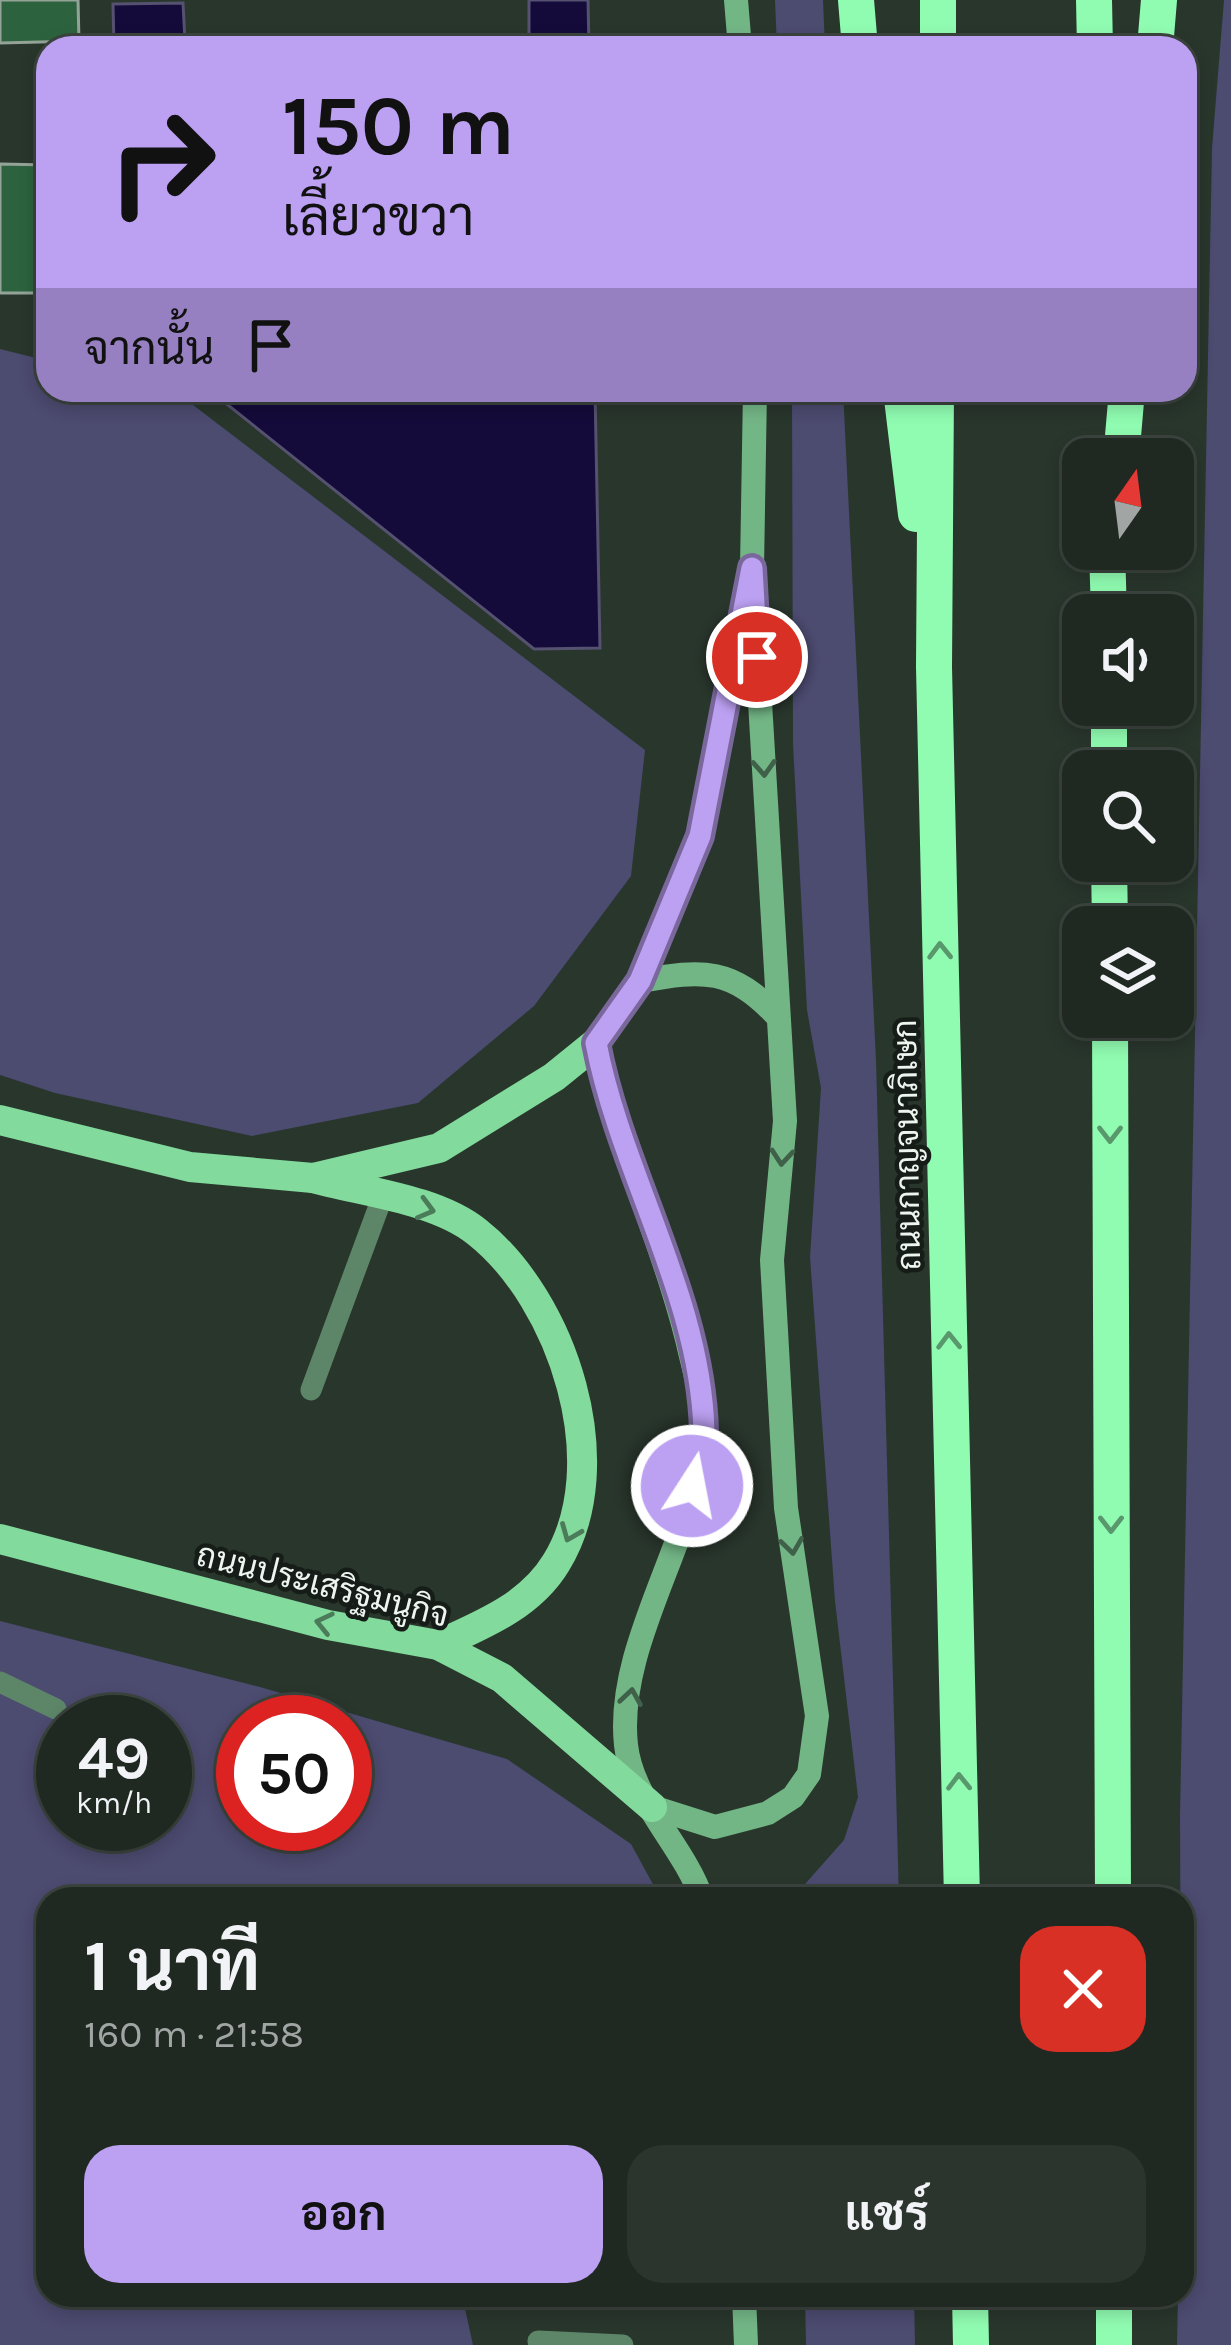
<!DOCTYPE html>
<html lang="th">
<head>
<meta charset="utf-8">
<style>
  :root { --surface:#1f2821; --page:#2c342e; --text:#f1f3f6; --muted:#a1a6a5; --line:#3c443f; --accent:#bca0f2 }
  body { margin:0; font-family:Karla,Sarabun,sans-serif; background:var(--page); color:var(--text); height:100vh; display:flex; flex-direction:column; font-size:45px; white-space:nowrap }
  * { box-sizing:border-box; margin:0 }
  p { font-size:39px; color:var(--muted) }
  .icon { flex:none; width:66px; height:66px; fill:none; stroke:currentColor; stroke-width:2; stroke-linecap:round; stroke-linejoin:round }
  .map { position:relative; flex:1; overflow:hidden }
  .side { position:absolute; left:36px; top:1887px; width:1158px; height:420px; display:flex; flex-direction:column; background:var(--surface); border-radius:36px; box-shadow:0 6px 18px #0003,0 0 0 3px var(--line) }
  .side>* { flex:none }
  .top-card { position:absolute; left:36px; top:36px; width:1161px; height:366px; border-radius:36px; box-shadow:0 6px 18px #0003,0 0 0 3px var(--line); background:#bca0f2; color:#111; overflow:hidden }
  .needle { width:78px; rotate:14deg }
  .tools { position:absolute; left:1062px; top:438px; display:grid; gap:24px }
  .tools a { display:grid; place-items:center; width:132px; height:132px; border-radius:24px; background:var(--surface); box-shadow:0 6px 18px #0003,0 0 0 3px var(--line); font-size:60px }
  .speed { position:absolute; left:36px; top:1695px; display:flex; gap:24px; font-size:60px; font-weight:700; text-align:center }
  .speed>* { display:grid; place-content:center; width:156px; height:156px; border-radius:50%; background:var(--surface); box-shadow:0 6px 18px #0003,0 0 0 3px var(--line); line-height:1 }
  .speed small { font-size:30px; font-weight:400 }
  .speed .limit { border:18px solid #d22; background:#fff; color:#111 }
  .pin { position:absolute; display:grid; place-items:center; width:102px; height:102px; color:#fff; margin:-51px; border:6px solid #fff; border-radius:50%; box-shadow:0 3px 12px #0007 }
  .me { position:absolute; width:132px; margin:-66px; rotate:11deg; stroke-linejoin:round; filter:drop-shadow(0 0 9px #0008) }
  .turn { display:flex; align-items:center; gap:42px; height:252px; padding:0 48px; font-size:54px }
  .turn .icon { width:156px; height:156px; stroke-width:2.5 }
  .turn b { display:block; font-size:84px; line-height:102px }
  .then { display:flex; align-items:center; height:114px; padding:0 48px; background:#0003; gap:24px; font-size:45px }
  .round { display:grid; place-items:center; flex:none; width:126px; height:126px; border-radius:36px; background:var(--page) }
  .head { display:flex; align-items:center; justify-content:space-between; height:204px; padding:0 48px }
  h1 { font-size:72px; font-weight:700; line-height:90px }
  .primary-button { display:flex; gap:24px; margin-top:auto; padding:24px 48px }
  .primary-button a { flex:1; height:138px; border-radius:36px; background:var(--accent); color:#111; font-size:48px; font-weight:700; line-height:138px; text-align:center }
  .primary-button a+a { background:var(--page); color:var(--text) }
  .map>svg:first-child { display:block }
</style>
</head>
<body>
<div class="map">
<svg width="1231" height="2345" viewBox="0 0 1231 2345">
  <rect width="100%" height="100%" fill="#29362c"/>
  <g fill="#4c4b70" fill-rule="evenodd">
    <path d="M775,0H823L825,48H777Z"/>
    <path d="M1224,0H1231V2345H1177L1178,2295H1182L1180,1816L1212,148Z"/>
    <path d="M0,349L48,361V390L180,395L645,750L631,876L534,1006L418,1103L252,1136L55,1093L0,1075Z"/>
    <path d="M792,390H843L876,1060L899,1899H765L798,1892L844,1840L858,1797L835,1601L810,1257L821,1088L807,1010L793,744Z"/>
    <path d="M0,1621L260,1687L507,1759L631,1844L661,1899H48V2295H462L473,2345H0ZM63,1722H165V1824H63ZM243,1722H345V1824H243Z"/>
    <path d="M805,2295H914L915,2345H806Z"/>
  </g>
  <g fill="#140b3a" stroke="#555170" stroke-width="3">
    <path d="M529,0H588L589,48H114L113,4L183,3L185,41L529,35Z"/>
    <path d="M209,390H595L600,648L534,649Z"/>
  </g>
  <g fill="#2c633e" stroke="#94a397" stroke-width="3">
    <path d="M0,0H78L79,41L0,43Z"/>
    <path d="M0,164L48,165V293H0Z"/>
  </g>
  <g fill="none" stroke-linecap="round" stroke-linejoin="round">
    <g stroke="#5d8668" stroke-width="21">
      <path d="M311,1390L382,1198"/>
      <path d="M0,1682L56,1709"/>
      <path d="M538,2341L623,2345"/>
    </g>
    <g stroke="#73b686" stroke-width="24">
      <path d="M736,0L740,48"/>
      <path d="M640,981C704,969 732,968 778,1017"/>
      <path d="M652,1807L715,1827L768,1813L793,1797L809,1774L817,1716L786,1508L772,1260L785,1121L752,568L755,390"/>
      <path d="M702,1899C684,1846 632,1801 626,1745C615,1644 696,1537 704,1437C706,1411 697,1381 691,1356C667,1249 617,1151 596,1043L640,981L700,836L745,605"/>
      <path d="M744,2295L746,2345"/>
    </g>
    <g stroke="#82da9c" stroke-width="30">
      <path d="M0,1120L190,1167L313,1178L439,1148L554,1077L596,1043"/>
      <path d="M313,1178C364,1192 436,1199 477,1232C563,1300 617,1465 556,1563C530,1606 482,1625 438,1645"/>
      <path d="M0,1539L328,1625L438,1645L502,1678L652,1807"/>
    </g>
    <g stroke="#90fcb1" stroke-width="36">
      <path d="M856,0L860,48"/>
      <path d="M1094,0L1095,48"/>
      <path d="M938,48V0"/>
      <path d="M1155,48L1159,0"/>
      <path d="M901,390L916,514"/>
      <path d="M936,390L934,667L962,1899"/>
      <path d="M1121,459L1127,390"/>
      <path d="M1107,549L1109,615"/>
      <path d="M1109,705V771"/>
      <path d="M1109,861L1110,927"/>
      <path d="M1110,1017L1113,1899"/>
      <path d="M970,2295L971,2345"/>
      <path d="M1114,2295V2345"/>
    </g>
  </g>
  <defs><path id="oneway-chevron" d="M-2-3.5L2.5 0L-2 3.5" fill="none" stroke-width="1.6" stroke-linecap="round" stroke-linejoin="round" transform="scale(3)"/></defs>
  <g stroke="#406149">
    <use href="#oneway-chevron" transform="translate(764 768) rotate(87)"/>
    <use href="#oneway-chevron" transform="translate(782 1157) rotate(95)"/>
    <use href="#oneway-chevron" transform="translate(792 1546) rotate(82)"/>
    <use href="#oneway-chevron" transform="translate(631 1697) rotate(-81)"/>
  </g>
  <g stroke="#59976c">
    <use href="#oneway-chevron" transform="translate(940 951) rotate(-91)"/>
    <use href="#oneway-chevron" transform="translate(1110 1134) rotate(90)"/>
    <use href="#oneway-chevron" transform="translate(949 1341) rotate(-91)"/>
    <use href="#oneway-chevron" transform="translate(1111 1524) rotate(90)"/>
    <use href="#oneway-chevron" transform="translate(959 1782) rotate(-91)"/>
  </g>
  <g stroke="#4c7b5a">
    <use href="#oneway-chevron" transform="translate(426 1209) rotate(15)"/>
    <use href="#oneway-chevron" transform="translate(570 1533) rotate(112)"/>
    <use href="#oneway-chevron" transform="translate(324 1623) rotate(-167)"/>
  </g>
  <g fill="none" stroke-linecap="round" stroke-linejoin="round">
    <g stroke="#7a689d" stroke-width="30">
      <path id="route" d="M692,1486C696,1469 704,1449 704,1432C701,1297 621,1174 596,1043L640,981L700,836L752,568L757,657"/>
    </g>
    <use href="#route" stroke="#bca0f2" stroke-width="21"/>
  </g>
  <g text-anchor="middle" stroke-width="9" stroke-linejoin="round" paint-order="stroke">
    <g font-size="33" fill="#edf5ef" stroke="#161c17">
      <text transform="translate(906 1145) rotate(-91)" y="12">ถนนกาญจนาภิเษก</text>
      <text transform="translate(323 1584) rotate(14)" y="12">ถนนประเสริฐมนูกิจ</text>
    </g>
  </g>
</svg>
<div class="tools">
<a><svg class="needle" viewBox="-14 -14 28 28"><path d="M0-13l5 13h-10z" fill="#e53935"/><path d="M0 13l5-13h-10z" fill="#a1a6a5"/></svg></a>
<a><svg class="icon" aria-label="sound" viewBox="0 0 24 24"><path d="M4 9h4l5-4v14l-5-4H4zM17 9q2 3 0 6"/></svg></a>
<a><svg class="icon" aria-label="search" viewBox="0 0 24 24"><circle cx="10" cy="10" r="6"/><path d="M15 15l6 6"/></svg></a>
<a><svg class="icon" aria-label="layers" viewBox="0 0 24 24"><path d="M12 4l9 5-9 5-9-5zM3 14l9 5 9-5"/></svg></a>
</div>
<div class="speed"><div>49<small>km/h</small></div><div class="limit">50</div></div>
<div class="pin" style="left:757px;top:657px;background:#d93025"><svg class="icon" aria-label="arrive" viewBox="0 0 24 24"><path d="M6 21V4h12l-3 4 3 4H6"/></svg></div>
<svg class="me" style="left:692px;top:1486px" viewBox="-20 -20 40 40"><circle r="17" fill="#bca0f2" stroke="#fff" stroke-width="3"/><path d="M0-11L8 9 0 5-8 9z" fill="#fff"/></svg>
<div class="top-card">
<div class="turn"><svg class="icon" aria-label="right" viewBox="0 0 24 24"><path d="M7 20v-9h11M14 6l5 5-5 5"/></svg><div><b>150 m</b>เลี้ยวขวา</div></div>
<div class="then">จากนั้น<svg class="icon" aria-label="arrive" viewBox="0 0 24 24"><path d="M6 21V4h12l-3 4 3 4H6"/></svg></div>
</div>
<section class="side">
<div class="head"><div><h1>1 นาที</h1><p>160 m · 21:58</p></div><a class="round" style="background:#d93025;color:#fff"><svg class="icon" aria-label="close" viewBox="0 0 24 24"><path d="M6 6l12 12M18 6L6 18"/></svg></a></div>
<div class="primary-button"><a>ออก</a><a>แชร์</a></div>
</section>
</div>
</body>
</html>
